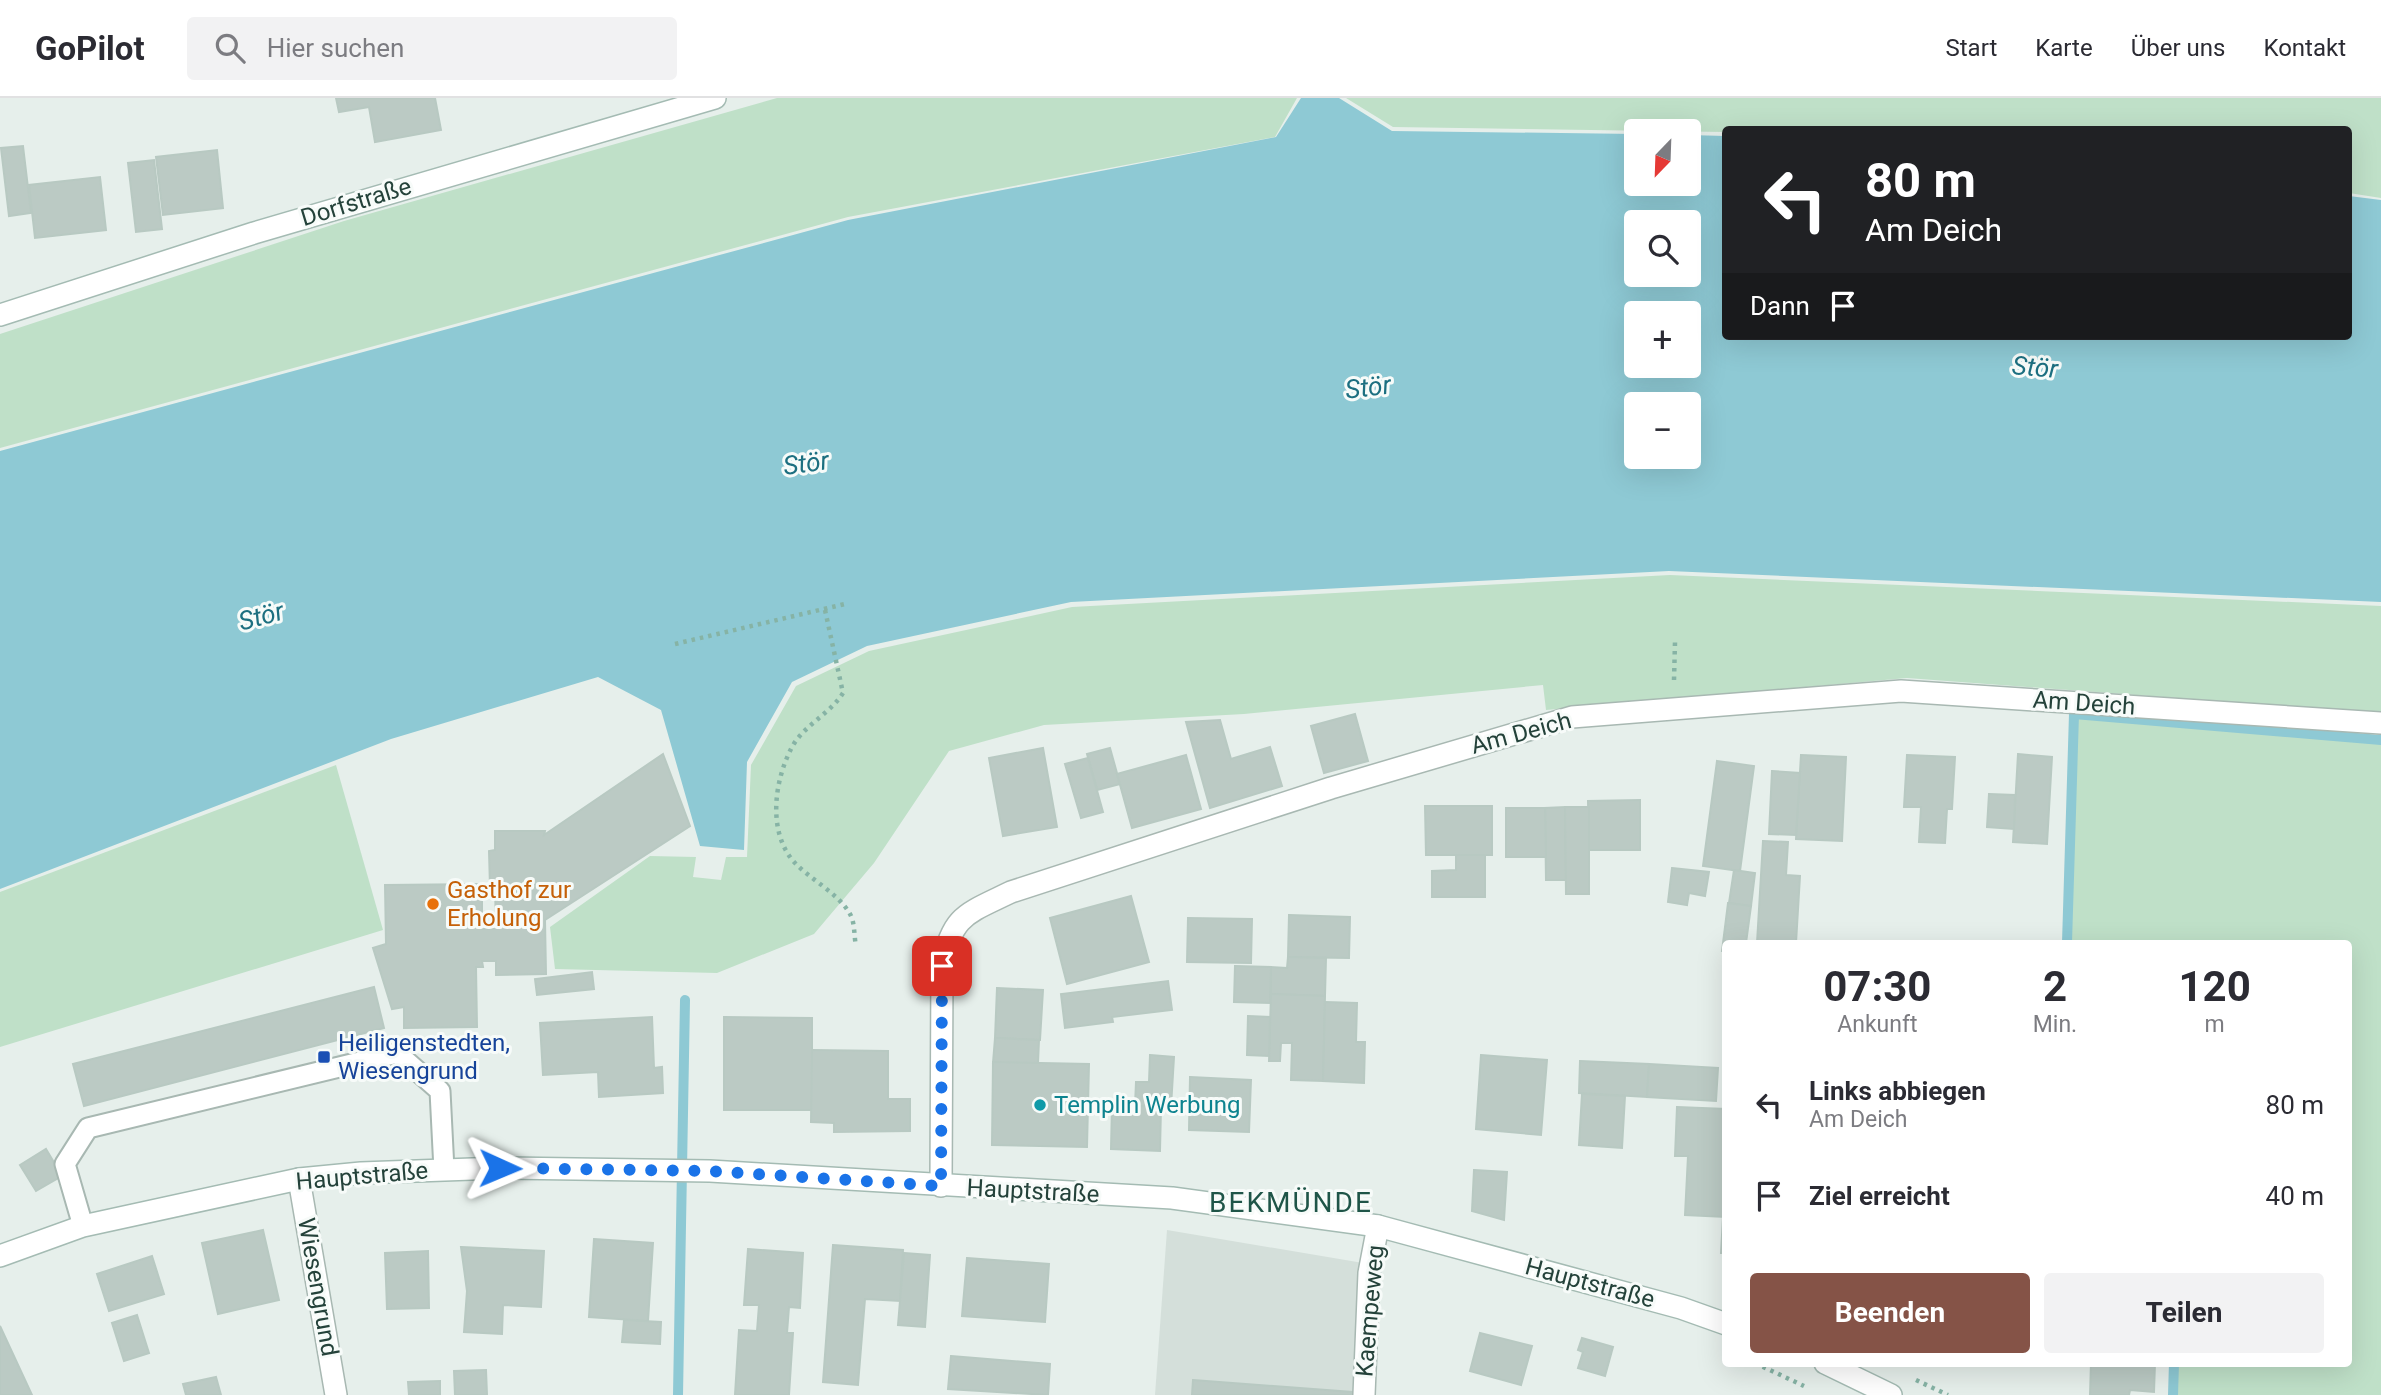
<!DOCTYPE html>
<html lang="de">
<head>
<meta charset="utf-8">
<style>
  :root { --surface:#fff; --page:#f2f2f3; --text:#2b2b33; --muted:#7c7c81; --line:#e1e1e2; --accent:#855347 }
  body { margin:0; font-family:Roboto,sans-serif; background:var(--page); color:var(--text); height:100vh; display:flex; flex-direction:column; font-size:26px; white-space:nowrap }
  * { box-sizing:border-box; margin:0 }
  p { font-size:23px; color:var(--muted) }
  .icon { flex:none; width:38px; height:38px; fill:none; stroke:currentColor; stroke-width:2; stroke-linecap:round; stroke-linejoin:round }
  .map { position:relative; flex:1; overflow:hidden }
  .side { position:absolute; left:1722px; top:842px; width:630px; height:427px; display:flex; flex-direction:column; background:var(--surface); border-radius:7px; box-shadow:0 7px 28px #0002 }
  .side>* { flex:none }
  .guide { position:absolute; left:1722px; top:28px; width:630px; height:214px; border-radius:7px; box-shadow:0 7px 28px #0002; background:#202124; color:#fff; overflow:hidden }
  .needle { width:46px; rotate:203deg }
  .controls { position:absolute; left:1624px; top:21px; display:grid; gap:14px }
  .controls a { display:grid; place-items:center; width:77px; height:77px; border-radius:7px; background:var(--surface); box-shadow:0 7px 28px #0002; font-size:35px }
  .pin { position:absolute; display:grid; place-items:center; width:60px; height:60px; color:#fff; margin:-30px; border-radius:14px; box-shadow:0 4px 10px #0006 }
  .me { position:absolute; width:77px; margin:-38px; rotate:91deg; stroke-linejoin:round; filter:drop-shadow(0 0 5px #0008) }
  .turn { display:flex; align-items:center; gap:24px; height:147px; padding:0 28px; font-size:32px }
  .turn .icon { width:91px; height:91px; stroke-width:2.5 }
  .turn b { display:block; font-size:49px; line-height:60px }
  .then { display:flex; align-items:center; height:66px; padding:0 28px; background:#0003; gap:14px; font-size:26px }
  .eta { display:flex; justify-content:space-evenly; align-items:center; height:119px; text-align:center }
  .eta b { font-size:42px; font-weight:700; line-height:49px }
  .button { display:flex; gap:14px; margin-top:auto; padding:14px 28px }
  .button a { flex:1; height:80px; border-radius:7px; background:var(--accent); color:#fff; font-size:28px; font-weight:700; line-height:80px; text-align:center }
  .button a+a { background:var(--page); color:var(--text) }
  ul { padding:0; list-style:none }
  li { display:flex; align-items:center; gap:21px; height:91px; padding:0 28px }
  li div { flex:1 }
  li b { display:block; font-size:26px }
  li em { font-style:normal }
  header { display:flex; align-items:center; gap:42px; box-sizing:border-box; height:98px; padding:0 35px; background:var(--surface); border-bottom:2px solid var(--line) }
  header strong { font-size:33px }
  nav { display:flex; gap:38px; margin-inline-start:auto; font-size:24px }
  .search { width:490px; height:63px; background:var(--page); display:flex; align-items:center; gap:18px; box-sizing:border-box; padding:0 24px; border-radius:7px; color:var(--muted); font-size:26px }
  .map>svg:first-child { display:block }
</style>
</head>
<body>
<header>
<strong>GoPilot</strong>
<div class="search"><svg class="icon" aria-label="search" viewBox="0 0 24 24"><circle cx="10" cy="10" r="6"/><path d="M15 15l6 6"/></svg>Hier suchen</div>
<nav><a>Start</a><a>Karte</a><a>Über uns</a><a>Kontakt</a></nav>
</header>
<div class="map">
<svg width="2381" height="1297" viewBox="0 0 2381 1297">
  <rect width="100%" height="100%" fill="#e6efeb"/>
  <path fill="#d4dfda" d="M1167,1132L1369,1166L1360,1297H1155Z"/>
  <g fill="#bfe0c8">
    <path d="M777,0H1297L1275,39L848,119L0,350V236L344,123Z"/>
    <path d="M1346,0H2381V100L2349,95L2348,32H1726L1725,34L1393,29Z"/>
    <path d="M1670,477L2381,508V615L1907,580L1546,612L1543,587L1244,616L1044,627L949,653L874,765L814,836L717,875L555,871L550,829L650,758L696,759L693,779L721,782L726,759H747L751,667L796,588L869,553L1072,509Z"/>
    <path d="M2076,618L2381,646V1297H2175L2177,1265H2348V845H2069Z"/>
    <path d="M336,667L383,832L0,949V794Z"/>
  </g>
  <path fill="#8ec9d4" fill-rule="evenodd" d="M1301,0H1339L1392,33L1636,36V86H1689V37L1725,38L1726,238H2348L2349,98L2381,102V504L1669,473L1071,504L867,548L792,584L747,664L744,752L700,748L661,612L598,579L391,641L0,791V353L848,122L1276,39ZM1636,124H1689V177H1636ZM1636,215H1689V268H1636ZM1636,306H1689V359H1636Z"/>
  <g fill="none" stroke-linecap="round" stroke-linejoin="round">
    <g stroke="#8ec9d4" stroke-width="10">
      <path d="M2067,845L2074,616L2381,642"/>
      <path d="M678,1297L685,902"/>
      <path d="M2173,1297L2174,1265"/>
    </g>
  </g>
  <g fill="#bbcac4" stroke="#b8c9c2" stroke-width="2">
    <path d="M336,0H435L441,32L375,44L369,9L339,14Z"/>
    <path d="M23,48L31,115L9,118L1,50Z"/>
    <path d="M217,52L223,110L163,117L156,59Z"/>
    <path d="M154,62L162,131L136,134L128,65Z"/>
    <path d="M100,79L106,132L35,140L29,87Z"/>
    <path d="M1355,616L1368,663L1324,675L1311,628Z"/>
    <path d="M1220,622L1231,661L1270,649L1282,688L1210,710L1186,624Z"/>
    <path d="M1043,650L1057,729L1003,738L989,660Z"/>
    <path d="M1110,650L1120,686L1097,692L1087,656Z"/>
    <path d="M663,656L690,728L545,822L546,876L496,877V863H482L483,869H476L477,929L404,930V909L392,911L373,850L386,846L385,787L482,786V831H496L495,789H490L489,753L495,752V733H545L544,737Z"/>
    <path d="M2018,656L2052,659L2047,746L2013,744Z"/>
    <path d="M1186,657L1201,711L1132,730L1117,676Z"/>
    <path d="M1801,657L1846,659L1842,743L1796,741Z"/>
    <path d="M1907,657L1955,659L1952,711H1947L1945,745L1919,744L1921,709H1904Z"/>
    <path d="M1088,660L1103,714L1081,720L1065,666Z"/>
    <path d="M1717,663L1754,668L1740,773L1703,768Z"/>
    <path d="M1772,673L1800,675L1796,737L1769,736Z"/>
    <path d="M1989,696L2015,697L2014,731L1987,729Z"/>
    <path d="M1640,702V752H1589L1588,703Z"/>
    <path d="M1425,708H1492V757H1426Z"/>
    <path d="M1565,709L1566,782H1546L1545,710Z"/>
    <path d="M1565,709H1589V796H1566Z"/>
    <path d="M1506,710H1545L1546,759H1506Z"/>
    <path d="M1763,743L1788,744L1786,777L1800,778L1796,845H1757Z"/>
    <path d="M1456,757H1485V799H1432V773L1456,772Z"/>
    <path d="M1672,770L1709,774L1705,798L1689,795L1687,807L1668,804Z"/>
    <path d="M1734,772L1755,775L1751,808L1729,805Z"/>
    <path d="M1131,798L1149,864L1067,886L1050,820Z"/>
    <path d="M1728,805L1751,808L1746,845H1726V854L1722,853Z"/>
    <path d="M1289,817L1350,819L1349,860L1288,859Z"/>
    <path d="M1188,820L1252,821L1251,865L1187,864Z"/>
    <path d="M1288,859L1326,860L1325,898L1271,896V869L1287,870Z"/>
    <path d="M1235,868L1271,869L1270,905L1234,904Z"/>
    <path d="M592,874L594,891L537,897L535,881Z"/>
    <path d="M1168,883L1172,912L1112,919L1113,924L1065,930L1061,896Z"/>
    <path d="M374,889L384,930L84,1008L73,966Z"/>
    <path d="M997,890L1043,892L1040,942L995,940Z"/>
    <path d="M1271,896L1325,898L1323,983L1291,982L1292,945H1281L1280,963H1269Z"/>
    <path d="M1325,904L1357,905L1356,944H1365L1364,985L1323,983Z"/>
    <path d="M1248,918L1270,919L1269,958L1247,957Z"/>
    <path d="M652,919L654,970L662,969L663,995L599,999L598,974L543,977L540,925Z"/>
    <path d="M724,919L812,920V1012H724Z"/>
    <path d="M995,940L1039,942L1038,965H993Z"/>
    <path d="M812,952L888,953V1001H910V1033L834,1034V1025L811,1024Z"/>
    <path d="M1150,957L1174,959L1171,1009L1135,1008L1136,984H1149Z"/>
    <path d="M1481,957L1547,962L1541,1037L1476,1031Z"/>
    <path d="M1580,963L1649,966L1647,999L1579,995Z"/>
    <path d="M993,964L1089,966L1087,1049L992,1047Z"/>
    <path d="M1649,966L1718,970L1716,1003L1647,999Z"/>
    <path d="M1190,979L1251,982L1249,1034L1189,1032Z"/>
    <path d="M1582,996L1625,998L1622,1050L1579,1047Z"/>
    <path d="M1112,1007L1161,1009L1160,1053L1111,1051Z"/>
    <path d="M1677,1009L1726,1011V1119L1685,1117L1688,1058H1675Z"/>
    <path d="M46,1051L62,1078L36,1093L20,1067Z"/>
    <path d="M1474,1072L1507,1074L1504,1122L1472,1113Z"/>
    <path d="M1723,1119H1726V1155H1721Z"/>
    <path d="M263,1132L279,1202L218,1216L202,1145Z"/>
    <path d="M594,1141L653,1145L648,1223L589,1219Z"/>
    <path d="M833,1147L903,1152L900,1203L865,1201L858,1287L823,1284Z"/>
    <path d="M461,1149L544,1153L541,1209L503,1207L502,1236L464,1234L467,1193Z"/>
    <path d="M748,1151L803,1155L800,1210L789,1209L787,1235H793L789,1297H735L739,1232L757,1233L759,1207H744Z"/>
    <path d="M428,1153L429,1210L387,1211L385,1155Z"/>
    <path d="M904,1155L930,1157L925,1229L898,1227Z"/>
    <path d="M152,1158L164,1196L109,1213L97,1176Z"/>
    <path d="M967,1160L1049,1166L1045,1224L962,1218Z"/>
    <path d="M137,1217L149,1255L124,1263L112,1225Z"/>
    <path d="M624,1222L661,1224L660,1246L622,1244Z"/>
    <path d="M0,1228L32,1297H0Z"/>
    <path d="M1480,1235L1532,1248L1521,1287L1470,1273Z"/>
    <path d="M1582,1240L1613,1249L1605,1278L1578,1270L1583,1254L1578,1252Z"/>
    <path d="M951,1258L1050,1266L1048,1297L948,1291Z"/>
    <path d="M2091,1265H2155L2154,1294L2130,1292L2129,1297H2090Z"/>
    <path d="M486,1272L487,1297H455L454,1273Z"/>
    <path d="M216,1279L221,1297H186L183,1286Z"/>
    <path d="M1193,1282L1352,1294L1351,1297H1192Z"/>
    <path d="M440,1283V1297H409L408,1284Z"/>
  </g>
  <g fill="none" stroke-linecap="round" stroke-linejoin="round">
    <g stroke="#a8b8b2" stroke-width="23">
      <path id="lane" d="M83,1128L65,1066L88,1030L397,955L440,993L444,1072"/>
    </g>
    <g stroke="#a8b8b2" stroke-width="24">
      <g id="street">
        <path d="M299,1081L336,1297"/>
        <path d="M941,1088L942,868C952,817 966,816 1011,794L1331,690L1572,619L1901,593L2381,625"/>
        <path d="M1364,1297L1369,1175L1378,1128"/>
      </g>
    </g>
    <g stroke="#a4bbb3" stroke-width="24">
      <g id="secondary">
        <path d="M0,217L254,135L715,0"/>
        <path d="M0,1158L83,1128L299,1081L361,1075L500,1070L710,1073L1172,1100L1378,1128L1681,1210L1726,1226"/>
        <path d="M1825,1265L1891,1297"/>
      </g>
    </g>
    <g stroke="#86b3a5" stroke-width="4.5" stroke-dasharray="3.5 5" stroke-linecap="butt">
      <path d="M825,512L843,595C830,616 804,627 792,649C774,683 767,735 795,765C811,782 838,795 850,816C855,824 854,839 856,848"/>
      <path d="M675,546L845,506"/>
      <path d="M1674,582L1675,544"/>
      <path d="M1755,1265L1804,1288"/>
      <path d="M1916,1282L1948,1297"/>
    </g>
    <use href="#lane" stroke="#fff" stroke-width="19"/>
    <use href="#street" stroke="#fff" stroke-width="21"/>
    <use href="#secondary" stroke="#fff" stroke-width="21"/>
  </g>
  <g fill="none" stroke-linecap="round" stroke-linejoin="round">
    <path stroke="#1a73e8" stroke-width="12" stroke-dasharray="0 21.6" d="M500,1070L710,1073L941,1088L942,868"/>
  </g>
  <circle fill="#e8710a" stroke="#f7fbf9" stroke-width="2.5" cx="433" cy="806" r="7"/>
  <rect fill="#1a4fb4" stroke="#f7fbf9" stroke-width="2.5" x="317" y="952" width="14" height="14" rx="3.5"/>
  <circle fill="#0f9aa8" stroke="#f7fbf9" stroke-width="2.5" cx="1040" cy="1007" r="7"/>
  <g text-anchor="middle" stroke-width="6" stroke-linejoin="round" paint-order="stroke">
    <g font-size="24" fill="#24423a" stroke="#f7fbf9">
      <text transform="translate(356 104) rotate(-17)" y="8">Dorfstraße</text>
      <text transform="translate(2084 605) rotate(4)" y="8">Am Deich</text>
      <text transform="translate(1521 635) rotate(-15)" y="8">Am Deich</text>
      <text transform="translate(362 1078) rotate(-5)" y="8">Hauptstraße</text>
      <text transform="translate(1033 1093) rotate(3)" y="8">Hauptstraße</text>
      <text transform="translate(1590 1185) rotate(15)" y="8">Hauptstraße</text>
      <text transform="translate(318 1189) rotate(80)" y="8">Wiesengrund</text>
      <text transform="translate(1370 1213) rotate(-85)" y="8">Kaempeweg</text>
    </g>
    <g font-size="24" fill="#c56008" stroke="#f7fbf9" text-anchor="start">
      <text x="447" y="800">Gasthof zur<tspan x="447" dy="28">Erholung</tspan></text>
    </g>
    <g font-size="24" fill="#164399" stroke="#f7fbf9" text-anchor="start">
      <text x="338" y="953">Heiligenstedten,<tspan x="338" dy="28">Wiesengrund</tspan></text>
    </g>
    <g font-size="24" fill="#0d838f" stroke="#f7fbf9" text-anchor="start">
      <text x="1054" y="1015">Templin Werbung</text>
    </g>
    <g font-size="26" font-style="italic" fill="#1c6f80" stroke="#f7fbf9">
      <text transform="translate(2035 269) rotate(5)" y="9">Stör</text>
      <text transform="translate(1368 289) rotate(-7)" y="9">Stör</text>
      <text transform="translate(806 365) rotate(-8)" y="9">Stör</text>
      <text transform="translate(261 518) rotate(-15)" y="9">Stör</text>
    </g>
    <g font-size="28" letter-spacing="2" fill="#1f5548" stroke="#f7fbf9">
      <text x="1291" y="1114">BEKMÜNDE</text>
    </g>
  </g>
</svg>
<div class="controls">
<a><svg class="needle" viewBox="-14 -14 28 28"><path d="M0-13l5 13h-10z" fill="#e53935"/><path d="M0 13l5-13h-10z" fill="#7c7c81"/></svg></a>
<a><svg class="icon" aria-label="search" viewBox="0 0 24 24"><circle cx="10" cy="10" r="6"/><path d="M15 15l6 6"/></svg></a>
<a>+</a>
<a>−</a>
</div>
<div class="pin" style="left:942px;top:868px;background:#d93025"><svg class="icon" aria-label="arrive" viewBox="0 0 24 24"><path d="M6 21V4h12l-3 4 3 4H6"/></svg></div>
<svg class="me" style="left:500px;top:1070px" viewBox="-20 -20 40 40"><path d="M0-17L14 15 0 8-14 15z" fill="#1a73e8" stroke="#fff" stroke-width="4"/></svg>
<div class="guide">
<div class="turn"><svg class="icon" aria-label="left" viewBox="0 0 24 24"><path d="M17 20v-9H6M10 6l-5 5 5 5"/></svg><div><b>80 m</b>Am Deich</div></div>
<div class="then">Dann<svg class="icon" aria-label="arrive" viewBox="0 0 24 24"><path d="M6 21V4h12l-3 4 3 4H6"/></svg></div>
</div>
<section class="side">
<div class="eta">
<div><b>07:30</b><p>Ankunft</p></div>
<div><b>2</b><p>Min.</p></div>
<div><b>120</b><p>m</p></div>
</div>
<ul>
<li><svg class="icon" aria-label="left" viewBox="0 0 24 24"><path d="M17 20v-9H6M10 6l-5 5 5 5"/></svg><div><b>Links abbiegen</b><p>Am Deich</p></div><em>80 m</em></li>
<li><svg class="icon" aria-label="arrive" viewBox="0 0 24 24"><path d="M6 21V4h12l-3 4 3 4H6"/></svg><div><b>Ziel erreicht</b></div><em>40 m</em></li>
</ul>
<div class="button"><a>Beenden</a><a>Teilen</a></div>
</section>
</div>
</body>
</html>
